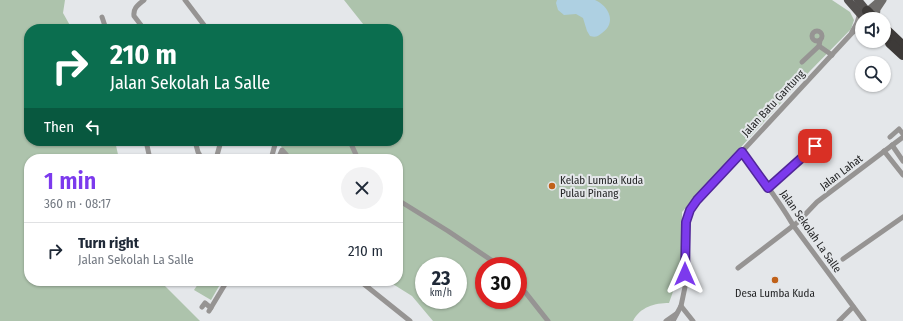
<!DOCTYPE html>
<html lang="en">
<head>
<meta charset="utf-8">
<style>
  :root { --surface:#fff; --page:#f2f2f3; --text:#1f2937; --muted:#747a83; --line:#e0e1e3; --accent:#7c3aed }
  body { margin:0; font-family:"Fira Sans Condensed",sans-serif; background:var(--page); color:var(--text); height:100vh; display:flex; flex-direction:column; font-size:15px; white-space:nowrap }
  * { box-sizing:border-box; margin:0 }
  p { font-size:13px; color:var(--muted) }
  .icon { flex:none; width:22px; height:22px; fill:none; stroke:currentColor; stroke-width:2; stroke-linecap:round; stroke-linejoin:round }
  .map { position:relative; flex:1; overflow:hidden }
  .sheet { position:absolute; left:24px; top:154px; width:379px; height:132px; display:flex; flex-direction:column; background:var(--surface); border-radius:16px; box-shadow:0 1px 3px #0004 }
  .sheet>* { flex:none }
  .guide { position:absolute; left:24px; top:24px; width:379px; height:122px; border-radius:16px; box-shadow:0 1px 3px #0004; background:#0b6e4f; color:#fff; overflow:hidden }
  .controls { position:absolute; left:855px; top:12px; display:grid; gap:8px }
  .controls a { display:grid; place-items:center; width:36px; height:36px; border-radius:50%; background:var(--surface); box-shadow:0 1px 3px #0004; font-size:20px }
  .speed { position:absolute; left:415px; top:257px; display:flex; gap:8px; font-size:20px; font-weight:700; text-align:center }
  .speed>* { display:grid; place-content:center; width:52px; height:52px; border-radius:50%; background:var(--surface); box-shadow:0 1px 3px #0004; line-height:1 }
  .speed small { font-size:10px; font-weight:400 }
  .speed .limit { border:6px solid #d22; background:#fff; color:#111 }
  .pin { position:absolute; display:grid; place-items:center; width:34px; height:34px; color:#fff; margin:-17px; border-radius:8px; box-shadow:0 2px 6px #0006 }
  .me { position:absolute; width:44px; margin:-22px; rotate:0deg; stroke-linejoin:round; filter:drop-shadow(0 0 3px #0008) }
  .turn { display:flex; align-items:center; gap:14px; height:84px; padding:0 20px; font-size:18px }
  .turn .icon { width:52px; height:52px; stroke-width:2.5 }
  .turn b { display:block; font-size:28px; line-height:34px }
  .then { display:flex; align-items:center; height:38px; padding:0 20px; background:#0003; gap:8px; font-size:15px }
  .round { display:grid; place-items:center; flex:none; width:42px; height:42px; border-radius:21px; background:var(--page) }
  .headline { display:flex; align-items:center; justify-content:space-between; height:68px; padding:0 20px }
  h1 { font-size:24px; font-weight:600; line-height:30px; color:var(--accent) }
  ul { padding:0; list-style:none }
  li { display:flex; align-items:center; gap:12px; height:56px; padding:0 20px; border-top:1px solid var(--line) }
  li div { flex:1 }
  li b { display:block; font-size:15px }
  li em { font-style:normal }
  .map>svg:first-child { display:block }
</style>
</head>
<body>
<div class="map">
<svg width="903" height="321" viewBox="0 0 903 321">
  <rect width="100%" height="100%" fill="#e4e7ea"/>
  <g fill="#adc3ac" fill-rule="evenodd">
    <path d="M0,0H65L63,13L72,29H29V141H115L119,159H29V281H161L162,283L200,321H0Z"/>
    <path d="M344,0H832L850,12L854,20L851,29L810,71L682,212V266L669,303C655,303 640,307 633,321H433L412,296L388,281H398V159H292L280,145L281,141H398V29H367ZM424,266H458V300H424ZM484,266H518V300H484Z"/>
    <path d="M203,281H222L211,300L194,290L198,284H202Z"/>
  </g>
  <path fill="#aed0e2" d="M557,0H595C609,6 617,23 602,33C598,36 596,38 590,36L587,31L583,18L576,14L564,15L558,10L556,3Z"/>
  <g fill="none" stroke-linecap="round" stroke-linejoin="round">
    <g stroke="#969493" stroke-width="5">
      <path d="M185,0L207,29"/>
      <path d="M102,17L106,29"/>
      <path d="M144,29L134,16C133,8 138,5 144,0"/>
      <circle cx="817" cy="36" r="5"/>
      <path d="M852,32L857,23L860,13"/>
      <path d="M819,46L832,55"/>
      <path d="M802,62L819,46L820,40"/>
      <path d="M890,137L899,129L903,134"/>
      <path d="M146,141L150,159"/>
      <path d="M195,141L198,152L202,159"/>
      <path d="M892,145L903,161"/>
      <path d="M352,146L358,159"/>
      <path d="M884,151L903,175"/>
      <path d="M742,152C760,176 778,199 793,225L864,321"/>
      <path d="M216,159L221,141"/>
      <path d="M271,159L276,141"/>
      <path d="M278,159L282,150L290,159"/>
      <path d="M769,188L815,146"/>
      <path d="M398,200L448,231L500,266"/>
      <path d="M843,259L903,217"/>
      <path d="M738,268L798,222L817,202L903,137"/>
      <path d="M360,281L410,321"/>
      <path d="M518,283L548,321"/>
      <path d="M681,306L693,321"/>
      <path d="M202,307L205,303L211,308"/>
      <path d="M209,311L227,281"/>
      <path d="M666,321L676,314"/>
      <path d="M673,321L681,306L685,287L686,222L690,210L697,200L852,33L862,26"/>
      <path d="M839,321L853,307"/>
    </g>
    <g stroke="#6f6d6b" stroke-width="7">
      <path d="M864,14L880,0"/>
      <path d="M876,19L877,9L883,0"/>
    </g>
    <g stroke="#545150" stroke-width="8">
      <path d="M848,0L862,16"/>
      <path d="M858,0L867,11"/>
    </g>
    <g stroke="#3d3a38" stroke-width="10">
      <path d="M867,11L875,19"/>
      <path d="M884,28L903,46"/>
      <path d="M890,43L903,55"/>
    </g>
  </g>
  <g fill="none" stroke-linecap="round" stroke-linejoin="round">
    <g stroke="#51269a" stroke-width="10">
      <path id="route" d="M685,274L686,222L690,210L697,200L742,152L768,188L815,146"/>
    </g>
    <use href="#route" stroke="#7c3aed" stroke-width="7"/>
  </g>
  <g fill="#c06119" stroke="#e4e7ea" stroke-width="1.5">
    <circle cx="552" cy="186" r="4"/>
    <circle cx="775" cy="280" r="4"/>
  </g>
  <g text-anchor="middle" stroke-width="4" stroke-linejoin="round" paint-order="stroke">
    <g font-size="11" fill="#242526" stroke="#e4e7ea">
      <text transform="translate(773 103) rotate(-47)" y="4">Jalan Batu Gantung</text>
      <text transform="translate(841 172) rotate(-37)" y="4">Jalan Lahat</text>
      <text transform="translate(811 231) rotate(55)" y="4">Jalan Sekolah La Salle</text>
    </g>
    <g font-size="11" fill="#242526" stroke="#e4e7ea" text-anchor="start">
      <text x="560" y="184">Kelab Lumba Kuda<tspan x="560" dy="13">Pulau Pinang</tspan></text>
      <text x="775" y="297" text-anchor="middle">Desa Lumba Kuda</text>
    </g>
  </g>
</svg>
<div class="controls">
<a><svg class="icon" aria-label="sound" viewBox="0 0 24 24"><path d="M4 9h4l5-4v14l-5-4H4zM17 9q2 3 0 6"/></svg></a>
<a><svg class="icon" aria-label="search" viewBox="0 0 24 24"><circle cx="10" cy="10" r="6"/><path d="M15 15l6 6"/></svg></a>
</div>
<div class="speed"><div>23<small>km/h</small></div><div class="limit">30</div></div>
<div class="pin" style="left:815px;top:146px;background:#d93025"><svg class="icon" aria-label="arrive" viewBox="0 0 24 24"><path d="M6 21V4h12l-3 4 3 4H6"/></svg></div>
<svg class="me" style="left:685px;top:274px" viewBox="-20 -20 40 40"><path d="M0-17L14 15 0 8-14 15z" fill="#7c3aed" stroke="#fff" stroke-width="4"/></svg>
<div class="guide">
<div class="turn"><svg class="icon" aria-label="right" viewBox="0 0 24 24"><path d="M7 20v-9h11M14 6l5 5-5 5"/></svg><div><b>210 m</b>Jalan Sekolah La Salle</div></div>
<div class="then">Then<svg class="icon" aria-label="left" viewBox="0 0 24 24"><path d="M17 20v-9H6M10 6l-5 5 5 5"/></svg></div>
</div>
<section class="sheet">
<div class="headline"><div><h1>1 min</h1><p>360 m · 08:17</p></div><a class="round"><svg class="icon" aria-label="close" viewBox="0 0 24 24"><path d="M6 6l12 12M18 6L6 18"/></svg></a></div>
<ul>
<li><svg class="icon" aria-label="right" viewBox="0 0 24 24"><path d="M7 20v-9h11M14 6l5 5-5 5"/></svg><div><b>Turn right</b><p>Jalan Sekolah La Salle</p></div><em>210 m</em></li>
</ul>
</section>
</div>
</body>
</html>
